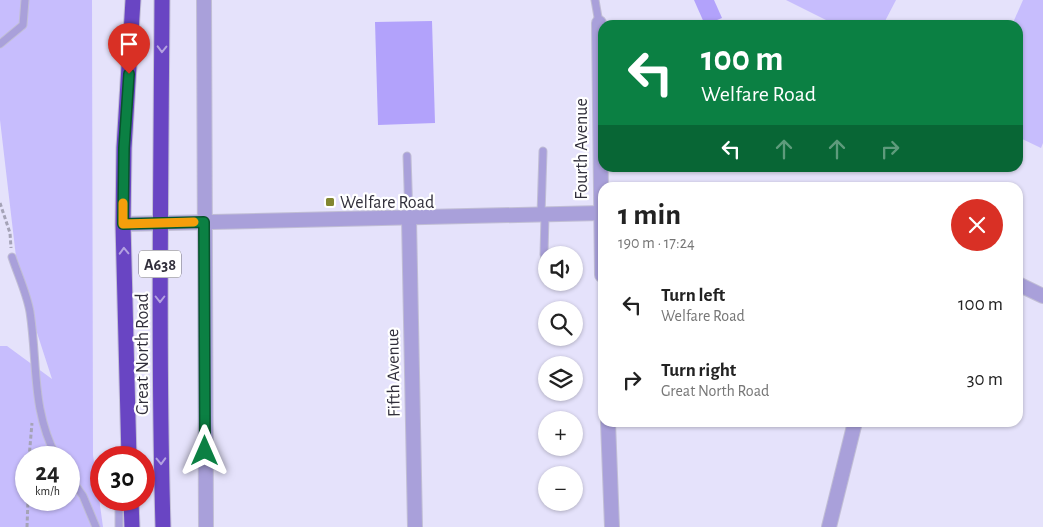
<!DOCTYPE html>
<html lang="en">
<head>
<meta charset="utf-8">
<style>
  :root { --surface:#fff; --page:#f6f6f6; --text:#222; --muted:#767676 }
  body { margin:0; font-family:"Alegreya Sans",sans-serif; background:var(--page); color:var(--text); height:100vh; display:flex; flex-direction:column; font-size:19px; white-space:nowrap }
  * { box-sizing:border-box; margin:0 }
  p { font-size:16px; color:var(--muted) }
  .icon { flex:none; width:28px; height:28px; fill:none; stroke:currentColor; stroke-width:2; stroke-linecap:round; stroke-linejoin:round }
  .map { position:relative; flex:1; overflow:hidden }
  .details { position:absolute; left:598px; top:182px; width:425px; height:245px; display:flex; flex-direction:column; background:var(--surface); border-radius:15px; box-shadow:0 1px 4px #0004 }
  .details>* { flex:none }
  .banner { position:absolute; left:598px; top:20px; width:425px; height:152px; border-radius:15px; box-shadow:0 1px 4px #0004; background:#0b8043; color:#fff; overflow:hidden }
  .buttons { position:absolute; left:538px; top:246px; display:grid; gap:10px }
  .buttons a { display:grid; place-items:center; width:45px; height:45px; border-radius:50%; background:var(--surface); box-shadow:0 1px 4px #0004; font-size:25px }
  .speed { position:absolute; left:15px; top:446px; display:flex; gap:10px; font-size:25px; font-weight:700; text-align:center }
  .speed>* { display:grid; place-content:center; width:65px; height:65px; border-radius:50%; background:var(--surface); box-shadow:0 1px 4px #0004; line-height:1 }
  .speed small { font-size:12px; font-weight:400 }
  .speed .limit { border:8px solid #d22; background:#fff; color:#111 }
  .pin { position:absolute; display:grid; place-items:center; width:42px; height:42px; color:#fff; margin:-51px -21px; border-radius:50% 50% 50% 0; rotate:-45deg; box-shadow:0 0 5px #0007 }
  .pin .icon { rotate:45deg }
  .me { position:absolute; width:55px; margin:-28px; rotate:0deg; stroke-linejoin:round; filter:drop-shadow(0 0 4px #0008) }
  .turn { display:flex; align-items:center; gap:18px; height:105px; padding:0 20px; font-size:22px }
  .turn .icon { width:65px; height:65px; stroke-width:2.5 }
  .turn b { display:block; font-size:35px; line-height:42px }
  .lanes { display:flex; align-items:center; height:48px; padding:0 20px; background:#0003; justify-content:center; gap:25px; direction:ltr }
  .lanes .off { opacity:.35 }
  .round { display:grid; place-items:center; flex:none; width:52px; height:52px; border-radius:26px; background:var(--page) }
  .overview { display:flex; align-items:center; justify-content:space-between; height:85px; padding:0 20px }
  h1 { font-size:30px; font-weight:700; line-height:38px }
  ul { padding:0; list-style:none }
  li { display:flex; align-items:center; gap:15px; height:75px; padding:0 20px }
  li div { flex:1 }
  li b { display:block; font-size:19px }
  li em { font-style:normal }
  .map>svg:first-child { display:block }
</style>
</head>
<body>
<div class="map">
<svg width="1043" height="527" viewBox="0 0 1043 527">
  <rect width="100%" height="100%" fill="#e5e2fb"/>
  <g fill="#c7bdfd" fill-rule="evenodd">
    <path d="M0,0H92L93,455L103,527H0V346H7L52,379L18,274L0,120ZM26,458H69V500H26Z"/>
    <path d="M786,0H896L883,25H836Z"/>
    <path d="M1023,0H1043V143L1041,148L1018,137V25H1012Z"/>
  </g>
  <g fill="#b2a2fb">
    <path d="M694,0H714L722,18L705,25Z"/>
    <path d="M432,21L435,123L378,125L375,22Z"/>
  </g>
  <g fill="none" stroke-linecap="round" stroke-linejoin="round">
    <g stroke="#c1bed5" stroke-width="9">
      <g id="lane">
        <path d="M595,0L599,23"/>
        <path d="M0,44L23,25L25,0"/>
        <path d="M407,156L409,218"/>
        <path d="M541,215L543,151"/>
        <path d="M545,215L544,254L546,263"/>
        <path d="M12,257C18,275 27,294 30,312C38,364 31,409 57,458"/>
        <path d="M69,476L83,496L96,527"/>
        <path d="M119,500V527"/>
      </g>
    </g>
    <g stroke="#c1bed5" stroke-width="16">
      <g id="street">
        <path d="M204,0L206,527"/>
        <path d="M599,23L602,275"/>
        <path d="M409,219L415,527"/>
        <path d="M123,224L602,213"/>
        <path d="M1018,284L1043,296"/>
        <path d="M608,422L612,527"/>
        <path d="M829,527L855,422"/>
      </g>
    </g>
    <g stroke="#c1bed5" stroke-width="17">
      <g id="highway">
        <path d="M162,0C161,176 158,351 163,527"/>
        <path d="M129,458L123,224L124,148L133,0"/>
        <path d="M131,500L132,527"/>
      </g>
    </g>
    <g stroke="#a5a3b7" stroke-width="3" stroke-dasharray="4 2.5" stroke-linecap="butt">
      <path d="M0,203L10,233L11,248"/>
      <path d="M29,458L32,423"/>
      <path d="M27,527L28,500"/>
    </g>
    <use href="#lane" stroke="#a9a0da" stroke-width="7"/>
    <use href="#street" stroke="#a9a0da" stroke-width="14"/>
    <use href="#highway" stroke="#6945c3" stroke-width="15"/>
  </g>
  <defs><path id="oneway-chevron" d="M-2-3.5L2.5 0L-2 3.5" fill="none" stroke-width="1.6" stroke-linecap="round" stroke-linejoin="round" transform="scale(1.25)"/></defs>
  <g stroke="#b4a2e1">
    <use href="#oneway-chevron" transform="translate(162 49) rotate(91)"/>
    <use href="#oneway-chevron" transform="translate(124 251) rotate(-92)"/>
    <use href="#oneway-chevron" transform="translate(160 299) rotate(90)"/>
    <use href="#oneway-chevron" transform="translate(161 461) rotate(88)"/>
  </g>
  <g fill="none" stroke-linecap="round" stroke-linejoin="round">
    <g stroke="#07532c" stroke-width="12">
      <path id="route" d="M129,74L124,148L123,224L204,222L205,451"/>
    </g>
    <use href="#route" stroke="#0b8043" stroke-width="9"/>
    <path stroke="#f59e0b" stroke-width="9" d="M123,203V224L194,222"/>
  </g>
  <rect fill="#828630" stroke="#fff" stroke-width="2" x="325" y="197" width="10" height="10" rx="2.5"/>
  <g text-anchor="middle" stroke-width="4.5" stroke-linejoin="round" paint-order="stroke">
    <rect fill="#fff" stroke="#6f6d76" stroke-width="1" x="139" y="250.5" width="42" height="27" rx="4"/>
    <g font-size="16" font-weight="bold" fill="#312f3b">
      <text x="160" y="270">A638</text>
    </g>
    <g font-size="18" fill="#312f3b" stroke="#fff">
      <text transform="translate(581 149) rotate(-90)" y="6">Fourth Avenue</text>
      <text transform="translate(142 354) rotate(-90)" y="6">Great North Road</text>
      <text transform="translate(393 373) rotate(-91)" y="6">Fifth Avenue</text>
    </g>
    <g font-size="18" fill="#312f3b" stroke="#fff" text-anchor="start">
      <text x="340" y="208">Welfare Road</text>
    </g>
  </g>
</svg>
<div class="buttons">
<a><svg class="icon" aria-label="sound" viewBox="0 0 24 24"><path d="M4 9h4l5-4v14l-5-4H4zM17 9q2 3 0 6"/></svg></a>
<a><svg class="icon" aria-label="search" viewBox="0 0 24 24"><circle cx="10" cy="10" r="6"/><path d="M15 15l6 6"/></svg></a>
<a><svg class="icon" aria-label="layers" viewBox="0 0 24 24"><path d="M12 4l9 5-9 5-9-5zM3 14l9 5 9-5"/></svg></a>
<a>+</a>
<a>−</a>
</div>
<div class="speed"><div>24<small>km/h</small></div><div class="limit">30</div></div>
<div class="pin" style="left:129px;top:74px;background:#d93025"><svg class="icon" aria-label="arrive" viewBox="0 0 24 24"><path d="M6 21V4h12l-3 4 3 4H6"/></svg></div>
<svg class="me" style="left:205px;top:451px" viewBox="-20 -20 40 40"><path d="M0-17L14 15 0 8-14 15z" fill="#0b8043" stroke="#fff" stroke-width="4"/></svg>
<div class="banner">
<div class="turn"><svg class="icon" aria-label="left" viewBox="0 0 24 24"><path d="M17 20v-9H6M10 6l-5 5 5 5"/></svg><div><b>100 m</b>Welfare Road</div></div>
<div class="lanes"><svg class="icon" aria-label="left" viewBox="0 0 24 24"><path d="M17 20v-9H6M10 6l-5 5 5 5"/></svg><svg class="icon off" aria-label="ahead" viewBox="0 0 24 24"><path d="M12 20V5M6 11l6-6 6 6"/></svg><svg class="icon off" aria-label="ahead" viewBox="0 0 24 24"><path d="M12 20V5M6 11l6-6 6 6"/></svg><svg class="icon off" aria-label="right" viewBox="0 0 24 24"><path d="M7 20v-9h11M14 6l5 5-5 5"/></svg></div>
</div>
<section class="details">
<div class="overview"><div><h1>1 min</h1><p>190 m · 17:24</p></div><a class="round" style="background:#d93025;color:#fff"><svg class="icon" aria-label="close" viewBox="0 0 24 24"><path d="M6 6l12 12M18 6L6 18"/></svg></a></div>
<ul>
<li><svg class="icon" aria-label="left" viewBox="0 0 24 24"><path d="M17 20v-9H6M10 6l-5 5 5 5"/></svg><div><b>Turn left</b><p>Welfare Road</p></div><em>100 m</em></li>
<li><svg class="icon" aria-label="right" viewBox="0 0 24 24"><path d="M7 20v-9h11M14 6l5 5-5 5"/></svg><div><b>Turn right</b><p>Great North Road</p></div><em>30 m</em></li>
</ul>
</section>
</div>
</body>
</html>
